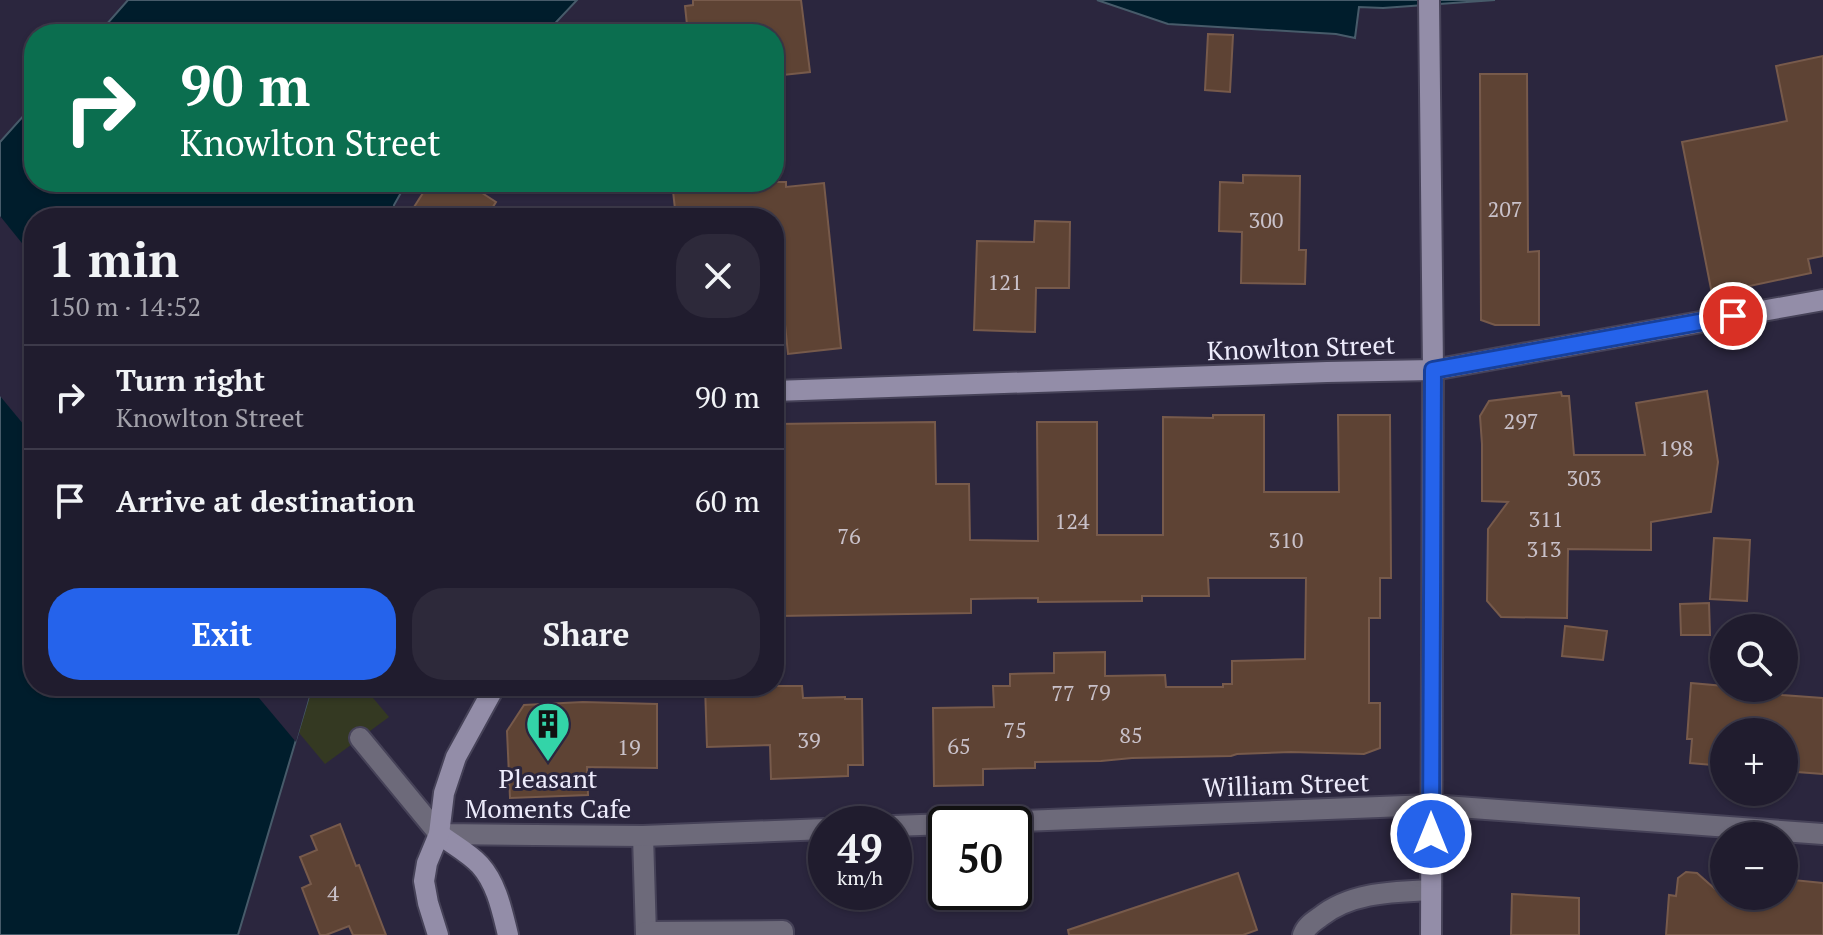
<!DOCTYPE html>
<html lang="en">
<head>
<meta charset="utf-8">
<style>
  :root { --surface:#201c2e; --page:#2d293a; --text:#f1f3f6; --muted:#a2a1aa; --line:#3d3a4a; --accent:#2563eb }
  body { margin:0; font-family:"PT Serif",serif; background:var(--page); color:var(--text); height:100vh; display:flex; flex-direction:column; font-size:30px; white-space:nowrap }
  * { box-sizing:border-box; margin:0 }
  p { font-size:26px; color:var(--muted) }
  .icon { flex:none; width:44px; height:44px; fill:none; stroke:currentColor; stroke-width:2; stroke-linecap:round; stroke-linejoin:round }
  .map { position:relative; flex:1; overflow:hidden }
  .side { position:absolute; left:24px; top:208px; width:760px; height:488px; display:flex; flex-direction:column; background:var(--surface); border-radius:32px; box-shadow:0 2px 6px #0004,0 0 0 2px var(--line) }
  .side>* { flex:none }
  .hud { position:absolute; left:24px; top:24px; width:760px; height:168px; border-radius:32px; box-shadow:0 2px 6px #0004,0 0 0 2px var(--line); background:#0b6e4f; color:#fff; overflow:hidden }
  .fabs { position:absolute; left:1710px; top:614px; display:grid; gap:16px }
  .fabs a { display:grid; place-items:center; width:88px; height:88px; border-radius:50%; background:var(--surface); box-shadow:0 2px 6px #0004,0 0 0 2px var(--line); font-size:40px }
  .speed { position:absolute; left:808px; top:806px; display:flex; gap:16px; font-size:40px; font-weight:700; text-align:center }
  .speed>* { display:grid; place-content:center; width:104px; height:104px; border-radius:50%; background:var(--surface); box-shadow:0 2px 6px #0004,0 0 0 2px var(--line); line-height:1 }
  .speed small { font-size:20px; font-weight:400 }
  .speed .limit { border:4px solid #111; border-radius:12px; background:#fff; color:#111 }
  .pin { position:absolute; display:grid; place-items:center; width:68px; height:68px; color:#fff; margin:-34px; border:4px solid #fff; border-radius:50%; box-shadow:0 2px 8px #0007 }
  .me { position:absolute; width:88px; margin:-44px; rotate:0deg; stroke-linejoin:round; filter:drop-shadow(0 0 6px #0008) }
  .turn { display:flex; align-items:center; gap:28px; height:168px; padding:0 24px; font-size:36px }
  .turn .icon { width:104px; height:104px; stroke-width:2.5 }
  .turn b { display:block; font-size:56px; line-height:68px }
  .round { display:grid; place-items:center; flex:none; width:84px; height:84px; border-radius:32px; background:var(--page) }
  .head { display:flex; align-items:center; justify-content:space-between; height:136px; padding:0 24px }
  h1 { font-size:48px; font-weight:700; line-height:60px }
  .cta { display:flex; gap:16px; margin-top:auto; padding:16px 24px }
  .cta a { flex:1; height:92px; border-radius:32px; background:var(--accent); color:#fff; font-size:32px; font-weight:700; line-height:92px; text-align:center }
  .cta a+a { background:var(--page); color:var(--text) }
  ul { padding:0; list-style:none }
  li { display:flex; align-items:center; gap:24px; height:104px; padding:0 24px; border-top:2px solid var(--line) }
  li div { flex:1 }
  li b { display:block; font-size:30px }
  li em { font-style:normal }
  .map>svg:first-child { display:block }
</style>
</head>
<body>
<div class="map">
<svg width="1823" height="935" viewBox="0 0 1823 935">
  <rect width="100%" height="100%" fill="#2b263e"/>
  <path fill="#343922" d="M260,686H363L389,717L325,764Z"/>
  <g fill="#001d2c" stroke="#475b6a" stroke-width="2">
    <path d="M128,0H577L545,34H98Z"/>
    <path d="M1097,0H1495L1383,8L1359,7L1355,38L1336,34L1168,24Z"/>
    <path d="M34,104V182H407L394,205L392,218H34V686H312L238,935H0V142Z"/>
  </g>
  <g fill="#2b263e">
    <path d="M0,216L34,258V437L0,396Z"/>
    <path d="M249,686H312L296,742Z"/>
  </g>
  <g fill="#5e4334" stroke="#775a4b" stroke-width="2">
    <path d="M693,0H801L810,72L774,76V34H688L685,6L693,5Z"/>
    <path d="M1208,34L1233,35L1230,92L1205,90Z"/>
    <path d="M1823,56V256L1808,259L1811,273L1712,294L1682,142L1787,121L1776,66Z"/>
    <path d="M1480,74H1527L1528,252L1539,251V325H1495L1481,320Z"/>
    <path d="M1243,175L1300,176L1299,250H1306L1305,284L1241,283L1242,232L1219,231L1220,182L1243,183Z"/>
    <path d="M430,182H465L496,202L486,218H407Z"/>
    <path d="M672,182H786V187L824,183L841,348L788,354L782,294L774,295V218H676Z"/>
    <path d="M1035,221L1070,222L1069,288H1036L1035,332L974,330L977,241L1034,242Z"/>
    <path d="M1707,391L1718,462L1711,512L1651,522V550L1568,549L1567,618L1501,617L1487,601L1488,529L1508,502L1482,501V444L1480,416L1489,401L1561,392L1562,396H1569L1574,455H1645L1636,403Z"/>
    <path d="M1213,415H1264V492H1339L1338,415H1390L1391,578H1380V618H1369V703H1380V748L1364,754L1291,752L1237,754L1231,756L1132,758L1101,761L1035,762V768L983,769V785L934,786L933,708L994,707L993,686H1010V674L1054,673V653L1105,652V676L1165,675L1166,687H1223V684H1232V661L1305,659L1306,578H1208L1209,596H1142V601L1038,602V598L971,599V613L778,616L777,578H774V424L935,422L936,484H969L970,540L1038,541L1037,422H1097V535H1163V417L1213,418Z"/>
    <path d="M1714,538L1750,540L1747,601L1710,599Z"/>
    <path d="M1709,603L1710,635H1681L1680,604Z"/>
    <path d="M1565,626L1607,631L1603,660L1562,656Z"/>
    <path d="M1691,683L1724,686V688L1779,689L1782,695L1823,698V774L1784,771V732H1724V766L1690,763L1692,739H1687Z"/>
    <path d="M705,686H802L803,698L845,697V699H862L863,765H848V776L771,779L770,745L707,747Z"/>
    <path d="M583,702L657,704V768L587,767L588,795L510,798L507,731L524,705Z"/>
    <path d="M340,824L356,866L359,865L386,935H353L349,926L326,935H320L302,888L311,884L300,857L317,850L311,836Z"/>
    <path d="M1686,872L1697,873L1723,896H1784V879L1823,883V935H1666L1669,895L1676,896L1678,878Z"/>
    <path d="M1238,873L1257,930L1243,935H1069L1068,930Z"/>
    <path d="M1512,894L1579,898V935H1511Z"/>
  </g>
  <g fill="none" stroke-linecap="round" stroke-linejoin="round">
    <g stroke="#464258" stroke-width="24">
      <g id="lane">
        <path d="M643,836L646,935"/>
        <path d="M646,932L783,931V935"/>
        <path d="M1303,935C1306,926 1313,922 1320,917C1351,892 1393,892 1431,890"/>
      </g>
    </g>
    <g stroke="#464258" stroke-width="24">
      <g id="street">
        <path d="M360,738L439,834L643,836L826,829"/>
        <path d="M894,826L1431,805L1823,834"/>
      </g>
    </g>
    <g stroke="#464258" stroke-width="24">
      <g id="secondary">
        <path d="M1429,0L1433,370L1431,935"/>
        <path d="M774,391L1327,372L1433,370L1823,300"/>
        <path d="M439,834C452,844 469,853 480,865C497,884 502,911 508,935"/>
        <path d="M438,935L428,903L424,881L427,863L439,834L444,793L456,757L495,686"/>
      </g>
    </g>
    <use href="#lane" stroke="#6d6a7a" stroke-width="20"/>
    <use href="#street" stroke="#6d6a7a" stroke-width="20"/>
    <use href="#secondary" stroke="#938da8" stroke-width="20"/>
  </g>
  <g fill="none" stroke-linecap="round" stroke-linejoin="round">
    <g stroke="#184099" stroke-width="20">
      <path id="route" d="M1431,834L1433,370L1733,316"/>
    </g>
    <use href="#route" stroke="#2563eb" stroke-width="14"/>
  </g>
  <defs>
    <g id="building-pin" transform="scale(2.3)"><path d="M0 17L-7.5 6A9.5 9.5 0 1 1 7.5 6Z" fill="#33d4a8" stroke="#2b263e"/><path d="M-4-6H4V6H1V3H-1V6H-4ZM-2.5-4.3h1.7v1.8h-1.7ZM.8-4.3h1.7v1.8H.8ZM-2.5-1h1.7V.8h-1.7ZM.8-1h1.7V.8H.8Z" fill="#111"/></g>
  </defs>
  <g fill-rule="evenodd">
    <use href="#building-pin" x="548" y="724"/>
  </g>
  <g text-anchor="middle" stroke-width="6" stroke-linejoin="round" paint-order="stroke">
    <g font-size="22" fill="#c9c1c9">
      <text x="1505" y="217">207</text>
      <text x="1266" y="228">300</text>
      <text x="1005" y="290">121</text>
      <text x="1521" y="429">297</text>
      <text x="1676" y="456">198</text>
      <text x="1584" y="486">303</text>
      <text x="1546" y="527">311</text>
      <text x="1072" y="529">124</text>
      <text x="849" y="544">76</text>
      <text x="1286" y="548">310</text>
      <text x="1544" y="557">313</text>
      <text x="1099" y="700">79</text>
      <text x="1063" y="701">77</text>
      <text x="1015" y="738">75</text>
      <text x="1131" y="743">85</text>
      <text x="809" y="748">39</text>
      <text x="959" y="754">65</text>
      <text x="629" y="755">19</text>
      <text x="333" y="901">4</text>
    </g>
    <g font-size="26" fill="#edebfb" stroke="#2b263e">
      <text transform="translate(1301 348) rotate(-2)" y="9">Knowlton Street</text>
      <text transform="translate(1286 785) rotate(-2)" y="9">William Street</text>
    </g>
    <g font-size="26" fill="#edebfb" stroke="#2b263e">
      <text x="548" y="788">Pleasant<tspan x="548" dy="30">Moments Cafe</tspan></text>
    </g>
  </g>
</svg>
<div class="fabs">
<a><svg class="icon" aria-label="search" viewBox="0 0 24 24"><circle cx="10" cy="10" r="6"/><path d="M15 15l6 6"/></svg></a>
<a>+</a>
<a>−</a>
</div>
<div class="speed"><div>49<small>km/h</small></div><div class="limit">50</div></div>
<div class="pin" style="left:1733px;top:316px;background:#d93025"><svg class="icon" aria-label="arrive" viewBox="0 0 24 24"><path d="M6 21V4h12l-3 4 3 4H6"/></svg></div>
<svg class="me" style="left:1431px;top:834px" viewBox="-20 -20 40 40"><circle r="17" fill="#2563eb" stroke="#fff" stroke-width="3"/><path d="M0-11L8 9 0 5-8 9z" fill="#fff"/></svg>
<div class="hud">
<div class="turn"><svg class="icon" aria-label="right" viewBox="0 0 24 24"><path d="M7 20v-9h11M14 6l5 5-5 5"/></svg><div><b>90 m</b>Knowlton Street</div></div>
</div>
<section class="side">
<div class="head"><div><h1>1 min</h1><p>150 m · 14:52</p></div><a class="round"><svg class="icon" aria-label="close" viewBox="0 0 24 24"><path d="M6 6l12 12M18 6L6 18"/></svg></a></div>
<ul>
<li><svg class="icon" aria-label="right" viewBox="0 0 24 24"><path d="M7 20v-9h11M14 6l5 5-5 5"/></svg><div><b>Turn right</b><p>Knowlton Street</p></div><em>90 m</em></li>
<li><svg class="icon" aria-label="arrive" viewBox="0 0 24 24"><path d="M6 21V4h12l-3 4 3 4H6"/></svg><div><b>Arrive at destination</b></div><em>60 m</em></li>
</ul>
<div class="cta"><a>Exit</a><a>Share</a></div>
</section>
</div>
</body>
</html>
